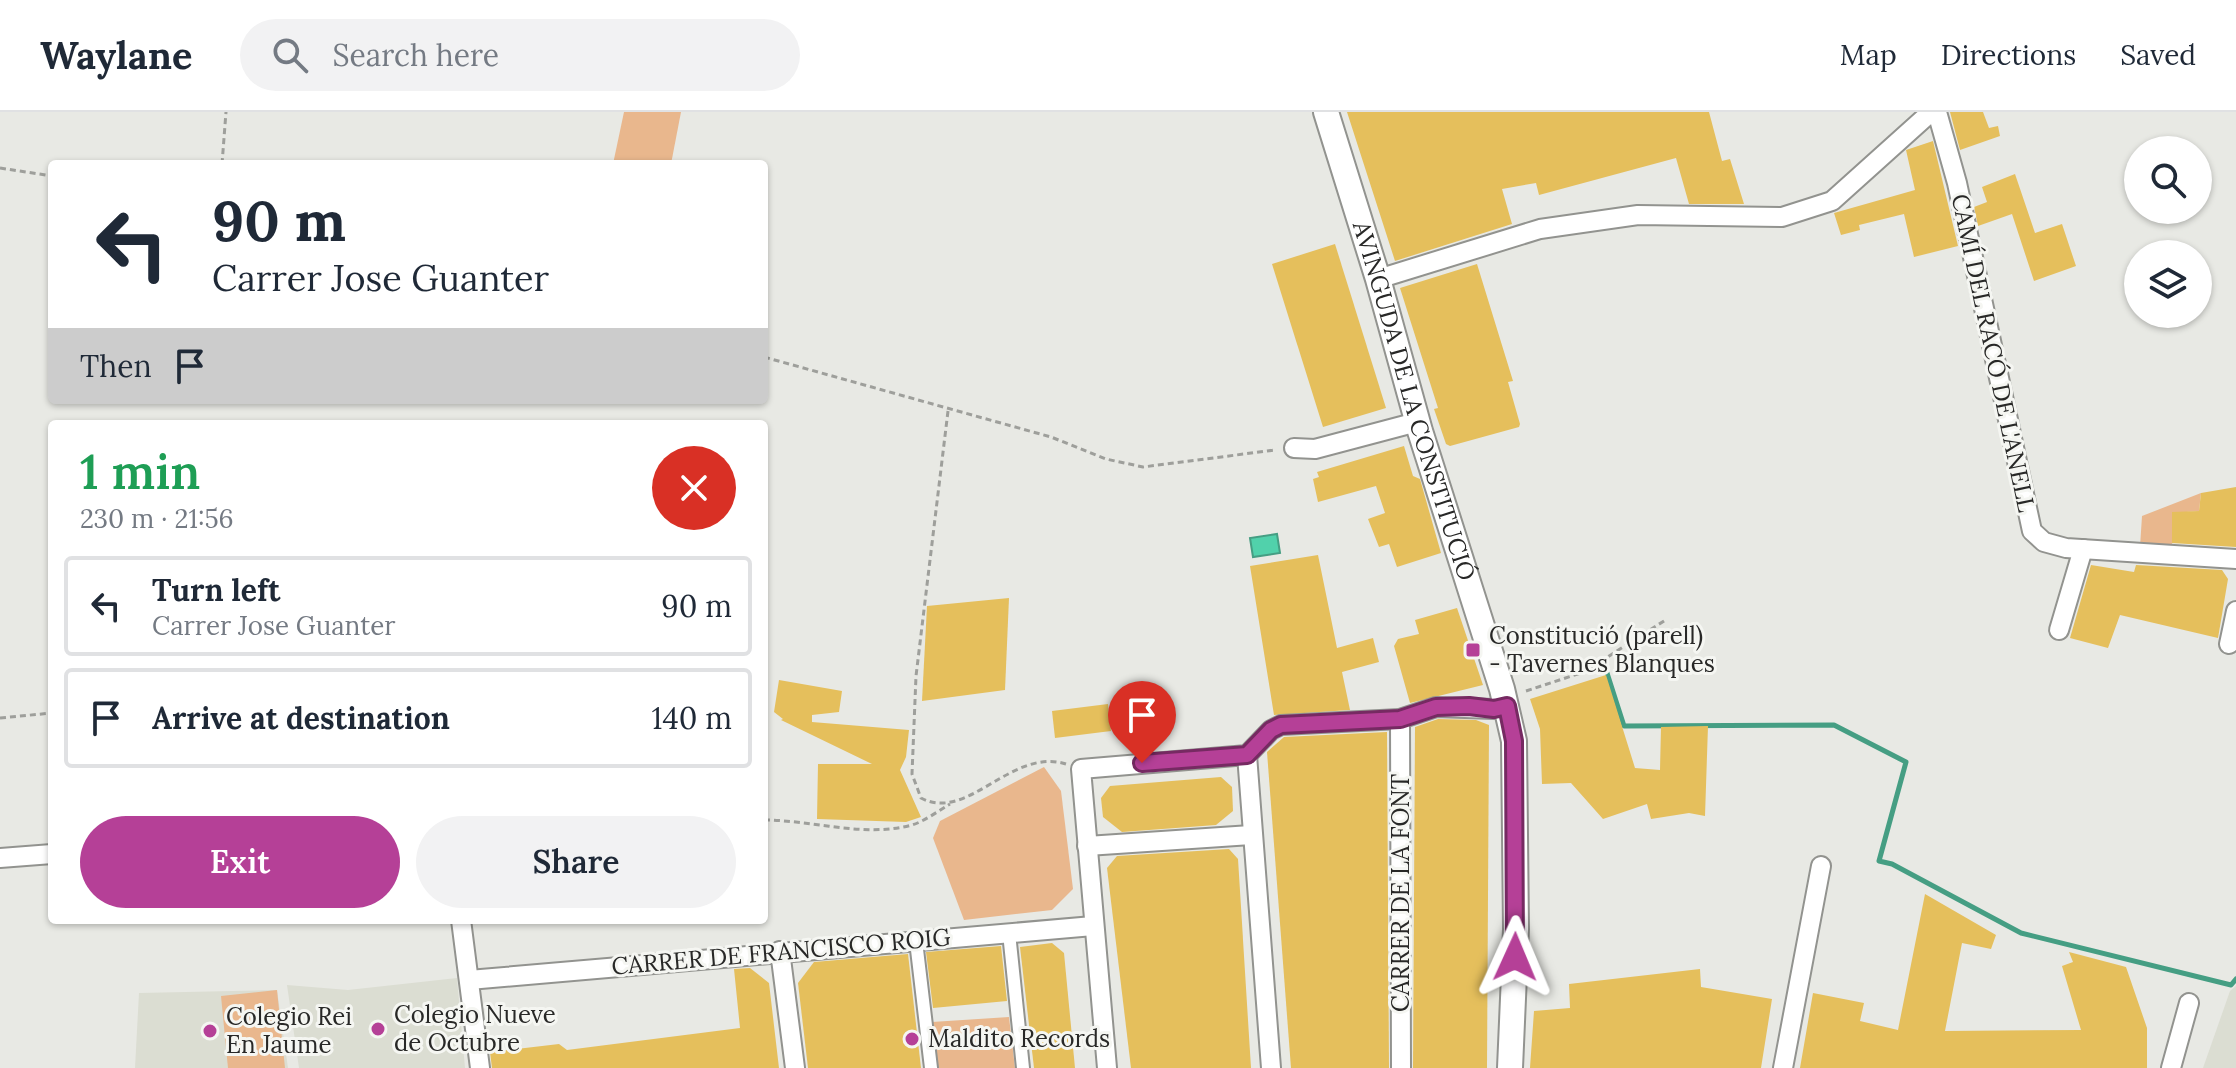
<!DOCTYPE html>
<html lang="en">
<head>
<meta charset="utf-8">
<style>
  :root { --surface:#fff; --page:#f2f2f3; --text:#1f2937; --muted:#747a83; --line:#e0e1e3; --accent:#b54097 }
  body { margin:0; font-family:Lora,serif; background:var(--page); color:var(--text); height:100vh; display:flex; flex-direction:column; font-size:30px; white-space:nowrap }
  * { box-sizing:border-box; margin:0 }
  p { font-size:26px; color:var(--muted) }
  .icon { flex:none; width:44px; height:44px; fill:none; stroke:currentColor; stroke-width:2; stroke-linecap:round; stroke-linejoin:round }
  .map { position:relative; flex:1; overflow:hidden }
  .sheet { position:absolute; left:48px; top:308px; width:720px; height:504px; display:flex; flex-direction:column; background:var(--surface); border-radius:8px; box-shadow:0 2px 6px #0004 }
  .sheet>* { flex:none }
  .top-card { position:absolute; left:48px; top:48px; width:720px; height:244px; border-radius:8px; box-shadow:0 2px 6px #0004; background:#fff; color:var(--text); overflow:hidden }
  .fabs { position:absolute; left:2124px; top:24px; display:grid; gap:16px }
  .fabs a { display:grid; place-items:center; width:88px; height:88px; border-radius:50%; background:var(--surface); box-shadow:0 2px 6px #0004; font-size:40px }
  .pin { position:absolute; display:grid; place-items:center; width:68px; height:68px; color:#fff; margin:-82px -34px; border-radius:50% 50% 50% 0; rotate:-45deg; box-shadow:0 0 8px #0007 }
  .pin .icon { rotate:45deg }
  .me { position:absolute; width:88px; margin:-44px; rotate:1deg; stroke-linejoin:round; filter:drop-shadow(0 0 6px #0008) }
  .turn { display:flex; align-items:center; gap:28px; height:168px; padding:0 32px; font-size:36px }
  .turn .icon { width:104px; height:104px; stroke-width:2.5 }
  .turn b { display:block; font-size:56px; line-height:68px }
  .then { display:flex; align-items:center; height:76px; padding:0 32px; background:#0003; gap:16px; font-size:30px }
  .round { display:grid; place-items:center; flex:none; width:84px; height:84px; border-radius:42px; background:var(--page) }
  .headline { display:flex; align-items:center; justify-content:space-between; height:136px; padding:0 32px }
  h1 { font-size:48px; font-weight:600; line-height:60px; color:#1e9e55 }
  .cta { display:flex; gap:16px; margin-top:auto; padding:16px 32px }
  .cta a { flex:1; height:92px; border-radius:48px; background:var(--accent); color:#fff; font-size:32px; font-weight:600; line-height:92px; text-align:center }
  .cta a+a { background:var(--page); color:var(--text) }
  ul { padding:0; list-style:none }
  li { display:flex; align-items:center; gap:24px; height:100px; margin:0 16px 12px; padding:0 16px; border:4px solid var(--line); border-radius:8px }
  li div { flex:1 }
  li b { display:block; font-size:30px }
  li em { font-style:normal }
  header { display:flex; align-items:center; gap:48px; box-sizing:border-box; height:112px; padding:0 40px; background:var(--surface); border-bottom:2px solid var(--line) }
  header strong { font-size:38px }
  nav { display:flex; gap:44px; margin-inline-start:auto; font-size:28px }
  .search { width:560px; height:72px; background:var(--page); display:flex; align-items:center; gap:20px; box-sizing:border-box; padding:0 28px; border-radius:44px; color:var(--muted); font-size:30px }
  .map>svg:first-child { display:block }
</style>
</head>
<body>
<header>
<strong>Waylane</strong>
<div class="search"><svg class="icon" aria-label="search" viewBox="0 0 24 24"><circle cx="10" cy="10" r="6"/><path d="M15 15l6 6"/></svg>Search here</div>
<nav><a>Map</a><a>Directions</a><a>Saved</a></nav>
</header>
<div class="map">
<svg width="2236" height="956" viewBox="0 0 2236 956">
  <rect width="100%" height="100%" fill="#e8e9e4"/>
  <g fill="#dbddd2">
    <path d="M457,866L465,956H299L287,873L348,878Z"/>
    <path d="M2236,874V956H2203L2230,879Z"/>
    <path d="M277,878L288,956H135L139,881Z"/>
  </g>
  <g fill="#e9b78d">
    <path d="M624,0H681L671,52H613Z"/>
    <path d="M2201,381L2199,399L2173,401L2172,435H2140L2142,404Z"/>
    <path d="M1044,655L1061,679L1073,777L1052,798L964,808L933,726L940,709Z"/>
    <path d="M277,878L285,956H228L221,884Z"/>
    <path d="M1009,905L1015,956H938L932,910Z"/>
  </g>
  <path fill="#51d1ab" stroke="#459e83" stroke-width="2" d="M1277,422L1280,441L1253,445L1250,426Z"/>
  <g fill="none" stroke-linecap="round" stroke-linejoin="round">
    <path stroke="#459e83" stroke-width="5" d="M1600,559L1607,561L1624,614L1834,613L1906,650L1879,749L1892,752L2021,821L2231,873L2236,867"/>
  </g>
  <g fill="#e5bf5c">
    <path d="M1347,0H1709L1722,49L1730,47L1744,92H1689L1676,46L1539,83L1536,71L1502,77L1512,112L1395,149Z"/>
    <path d="M1950,0H1983L1989,16L1998,14L2000,24L1960,38Z"/>
    <path d="M1933,29L1958,134L1914,145L1904,102L1859,113L1860,118L1841,123L1834,101L1915,78L1906,38Z"/>
    <path d="M2015,62L2035,121L2062,112L2076,154L2034,169L2012,102L1978,114L1974,95L1987,90L1982,75Z"/>
    <path d="M1335,132L1386,296L1323,315L1272,152Z"/>
    <path d="M1477,152L1513,269L1508,270L1520,312L1519,315L1450,334L1446,332L1434,297L1438,296L1400,176Z"/>
    <path d="M1404,334L1413,364L1420,367L1441,441L1397,455L1389,432L1379,435L1368,407L1385,401L1376,374L1318,390L1313,367L1319,365L1317,360Z"/>
    <path d="M2236,375V435L2172,431V400L2199,399L2201,381Z"/>
    <path d="M1318,443L1337,536L1373,526L1379,550L1342,560L1350,598L1274,603L1250,454Z"/>
    <path d="M2091,453L2134,460L2136,453L2222,458L2228,467L2218,526L2120,503L2108,536L2070,526Z"/>
    <path d="M1009,486L1005,578L922,589L927,494Z"/>
    <path d="M1457,496L1483,573L1410,591L1394,534L1398,527L1419,522L1415,508Z"/>
    <path d="M1606,563L1635,656L1660,658L1661,615L1708,614L1705,704L1689,701L1651,707L1647,692L1603,707L1571,671L1542,672L1540,617L1530,587Z"/>
    <path d="M779,568L842,579L839,600L812,603V610L909,618L906,645L900,658L921,705L906,710L817,707L818,652H872L781,608L783,607L774,600Z"/>
    <path d="M1108,592L1111,619L1055,626L1052,599Z"/>
    <path d="M1165,594V618H1149L1148,595Z"/>
    <path d="M1438,607L1476,608L1489,613L1487,956H1413L1415,615Z"/>
    <path d="M1387,620L1389,956H1291L1267,640L1284,625Z"/>
    <path d="M1221,665L1232,675L1233,699L1216,713L1122,720L1103,705L1101,686L1110,674Z"/>
    <path d="M1229,737L1238,747L1251,956H1131L1107,756L1117,744Z"/>
    <path d="M1925,782L1996,823L1991,837L1962,831L1945,919L2081,918L2062,854L2073,850L2069,840L2126,855L2147,916V956H1800L1813,881L1864,891L1860,909L1898,918Z"/>
    <path d="M1052,831L1064,841L1075,956H1034L1020,835Z"/>
    <path d="M1001,834L1007,889L933,896L926,840Z"/>
    <path d="M908,842L921,956H808L798,871L814,850Z"/>
    <path d="M750,856L769,871L779,956H492L490,940L559,932L567,938L740,916L734,857Z"/>
    <path d="M1700,857L1701,875L1772,887L1761,956H1530L1534,899L1570,896L1569,872Z"/>
  </g>
  <g fill="none" stroke-linecap="round" stroke-linejoin="round">
    <g stroke="#92938f" stroke-width="16">
      <g id="pedestrian">
        <path d="M1009,821L1023,956"/>
        <path d="M916,829L931,956"/>
      </g>
    </g>
    <g stroke="#92938f" stroke-width="22">
      <g id="minor">
        <path d="M1937,0L1957,71L2032,419L2044,430L2066,436L2236,447"/>
        <path d="M1378,167L1540,117L1638,103L1782,105L1832,89L1931,0"/>
        <path d="M1294,336L1315,337L1417,310"/>
        <path d="M2059,518L2083,437"/>
        <path d="M2229,532L2236,499"/>
        <path d="M1400,607L1401,956"/>
        <path d="M1247,643L1271,956"/>
        <path d="M1087,734L1251,723"/>
        <path d="M0,746L52,742"/>
        <path d="M461,808L480,956"/>
        <path d="M780,839L795,956"/>
        <path d="M469,868L1093,814"/>
        <path d="M1107,956L1081,657L1247,643L1271,618L1281,613L1400,607L1436,595L1494,597L1507,594"/>
        <path d="M1783,956L1821,754"/>
        <path d="M2171,956L2189,891"/>
      </g>
    </g>
    <g stroke="#92938f" stroke-width="28">
      <g id="secondary">
        <path id="s1" d="M1326,0L1378,167L1420,319L1502,577L1514,629L1516,817L1510,956"/>
      </g>
    </g>
    <g stroke="#9e9f9b" stroke-width="3" stroke-dasharray="6 4" stroke-linecap="butt">
      <path d="M222,52L226,0"/>
      <path d="M0,56L52,64"/>
      <path d="M764,245L1051,325L1106,347L1143,355L1275,338"/>
      <path d="M948,299L916,564L912,662L921,686C968,711 1011,635 1066,652"/>
      <path d="M1526,579L1584,560L1667,507"/>
      <path d="M0,606L52,601"/>
      <path d="M764,708C812,708 864,726 912,713C925,709 938,699 950,692"/>
    </g>
    <use href="#pedestrian" stroke="#fff" stroke-width="12"/>
    <use href="#minor" stroke="#fff" stroke-width="18"/>
    <use href="#secondary" stroke="#fff" stroke-width="24"/>
  </g>
  <g fill="none" stroke-linecap="round" stroke-linejoin="round">
    <g stroke="#762a62" stroke-width="20">
      <path id="route" d="M1142,651L1247,643L1271,618L1281,613L1400,607L1436,595L1469,594L1494,597L1507,594L1514,629L1515,845"/>
    </g>
    <use href="#route" stroke="#b54097" stroke-width="14"/>
  </g>
  <g fill="#b54097" stroke="#f5f6f2" stroke-width="3">
    <rect x="1465" y="530" width="16" height="16" rx="4"/>
    <circle cx="378" cy="917" r="8"/>
    <circle cx="210" cy="919" r="8"/>
    <circle cx="912" cy="927" r="8"/>
  </g>
  <g text-anchor="middle" stroke-width="6" stroke-linejoin="round" paint-order="stroke">
    <g font-size="24" fill="#282827" stroke="#f5f6f2">
      <text transform="translate(1993 241) rotate(78)" y="8">CAMÍ DEL RACÓ DE L'ANELL</text>
      <text dy="8" stroke="none"><textPath href="#s1" startOffset="302">AVINGUDA DE LA CONSTITUCIÓ</textPath></text>
      <text transform="translate(1401 781) rotate(-90)" y="8">CARRER DE LA FONT</text>
      <text transform="translate(781 840) rotate(-5)" y="8">CARRER DE FRANCISCO ROIG</text>
    </g>
    <g font-size="24" fill="#282827" stroke="#f5f6f2" text-anchor="start">
      <text x="1489" y="532">Constitució (parell)<tspan x="1489" dy="28">- Tavernes Blanques</tspan></text>
      <text x="394" y="911">Colegio Nueve<tspan x="394" dy="28">de Octubre</tspan></text>
      <text x="226" y="913">Colegio Rei<tspan x="226" dy="28">En Jaume</tspan></text>
      <text x="928" y="935">Maldito Records</text>
    </g>
  </g>
</svg>
<div class="fabs">
<a><svg class="icon" aria-label="search" viewBox="0 0 24 24"><circle cx="10" cy="10" r="6"/><path d="M15 15l6 6"/></svg></a>
<a><svg class="icon" aria-label="layers" viewBox="0 0 24 24"><path d="M12 4l9 5-9 5-9-5zM3 14l9 5 9-5"/></svg></a>
</div>
<div class="pin" style="left:1142px;top:651px;background:#d93025"><svg class="icon" aria-label="arrive" viewBox="0 0 24 24"><path d="M6 21V4h12l-3 4 3 4H6"/></svg></div>
<svg class="me" style="left:1515px;top:845px" viewBox="-20 -20 40 40"><path d="M0-17L14 15 0 8-14 15z" fill="#b54097" stroke="#fff" stroke-width="4"/></svg>
<div class="top-card">
<div class="turn"><svg class="icon" aria-label="left" viewBox="0 0 24 24"><path d="M17 20v-9H6M10 6l-5 5 5 5"/></svg><div><b>90 m</b>Carrer Jose Guanter</div></div>
<div class="then">Then<svg class="icon" aria-label="arrive" viewBox="0 0 24 24"><path d="M6 21V4h12l-3 4 3 4H6"/></svg></div>
</div>
<section class="sheet">
<div class="headline"><div><h1>1 min</h1><p>230 m · 21:56</p></div><a class="round" style="background:#d93025;color:#fff"><svg class="icon" aria-label="close" viewBox="0 0 24 24"><path d="M6 6l12 12M18 6L6 18"/></svg></a></div>
<ul>
<li><svg class="icon" aria-label="left" viewBox="0 0 24 24"><path d="M17 20v-9H6M10 6l-5 5 5 5"/></svg><div><b>Turn left</b><p>Carrer Jose Guanter</p></div><em>90 m</em></li>
<li><svg class="icon" aria-label="arrive" viewBox="0 0 24 24"><path d="M6 21V4h12l-3 4 3 4H6"/></svg><div><b>Arrive at destination</b></div><em>140 m</em></li>
</ul>
<div class="cta"><a>Exit</a><a>Share</a></div>
</section>
</div>
</body>
</html>
